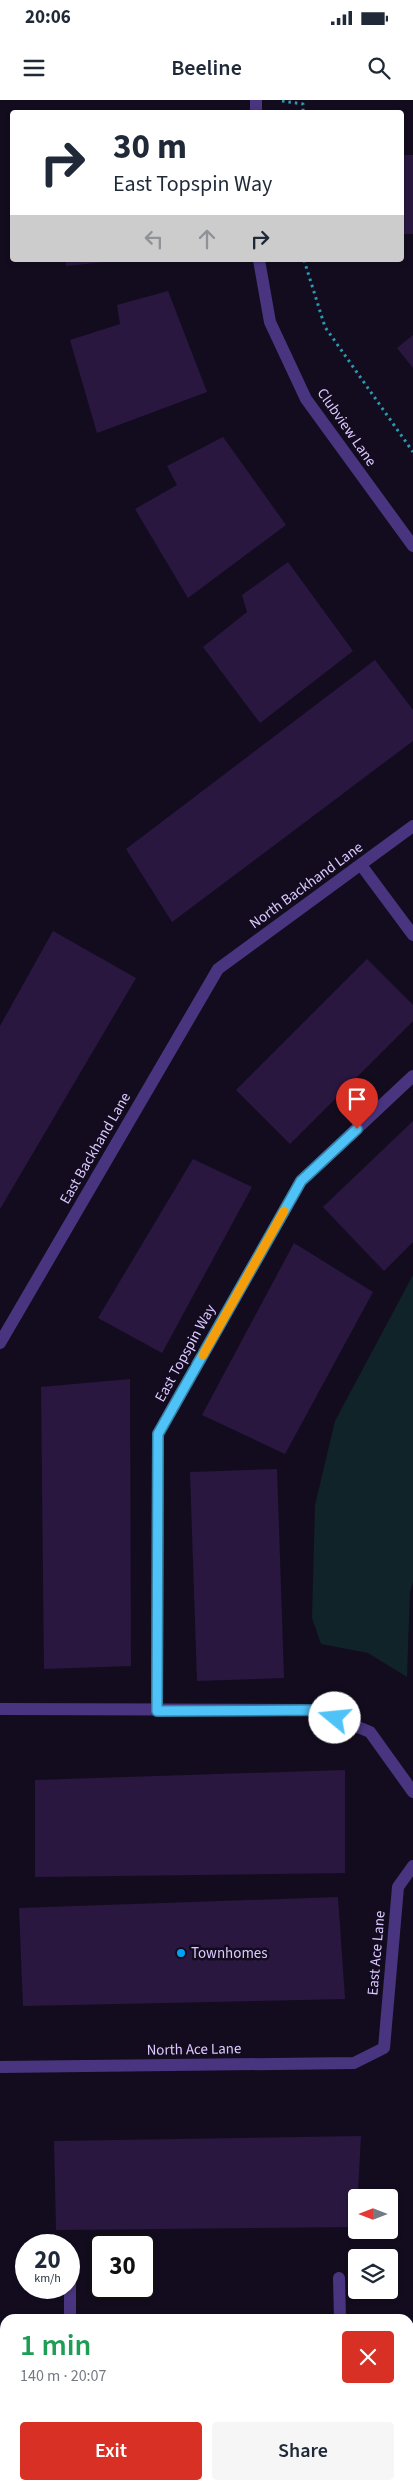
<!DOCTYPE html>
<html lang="en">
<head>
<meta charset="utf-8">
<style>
  :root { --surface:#fff; --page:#f6f6f7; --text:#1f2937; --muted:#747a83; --accent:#d93025 }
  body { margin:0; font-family:"Source Sans 3",sans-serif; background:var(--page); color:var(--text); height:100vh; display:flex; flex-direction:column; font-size:19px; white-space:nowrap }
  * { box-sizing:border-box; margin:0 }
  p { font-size:16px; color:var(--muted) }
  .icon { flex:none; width:28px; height:28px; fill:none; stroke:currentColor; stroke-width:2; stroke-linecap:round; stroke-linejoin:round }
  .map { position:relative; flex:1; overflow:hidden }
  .panel { position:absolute; left:0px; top:2214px; width:414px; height:176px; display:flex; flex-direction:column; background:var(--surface); border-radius:15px 15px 0 0; box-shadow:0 1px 4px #0004 }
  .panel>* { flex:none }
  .top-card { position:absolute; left:10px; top:10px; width:394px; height:152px; border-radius:5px; box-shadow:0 1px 4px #0004; background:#fff; color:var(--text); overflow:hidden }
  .needle { width:32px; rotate:270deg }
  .buttons { position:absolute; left:348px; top:2089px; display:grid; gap:10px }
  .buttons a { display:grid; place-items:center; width:50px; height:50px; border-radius:5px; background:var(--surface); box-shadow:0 1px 4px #0004; font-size:25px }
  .speed { position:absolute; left:15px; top:2134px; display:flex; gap:10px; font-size:25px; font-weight:700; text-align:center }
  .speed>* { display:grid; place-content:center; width:65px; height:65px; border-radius:50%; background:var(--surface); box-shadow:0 1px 4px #0004; line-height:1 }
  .speed small { font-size:12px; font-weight:400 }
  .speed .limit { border:2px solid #111; border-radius:8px; background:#fff; color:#111 }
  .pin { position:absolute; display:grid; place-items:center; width:42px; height:42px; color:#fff; margin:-51px -21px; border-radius:50% 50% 50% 0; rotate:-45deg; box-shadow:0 0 5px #0007 }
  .pin .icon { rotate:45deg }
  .me { position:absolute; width:55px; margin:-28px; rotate:287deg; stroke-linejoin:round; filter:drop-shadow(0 0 4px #0008) }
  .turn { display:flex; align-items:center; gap:18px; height:105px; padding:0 20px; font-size:22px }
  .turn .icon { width:65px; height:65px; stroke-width:2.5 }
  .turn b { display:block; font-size:35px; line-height:42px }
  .lanes { display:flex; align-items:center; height:48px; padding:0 20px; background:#0003; justify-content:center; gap:25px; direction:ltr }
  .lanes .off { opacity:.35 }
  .round { display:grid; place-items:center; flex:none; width:52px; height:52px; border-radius:5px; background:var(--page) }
  .headline { display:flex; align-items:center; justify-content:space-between; height:85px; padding:0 20px }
  h1 { font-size:30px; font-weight:600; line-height:38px; color:#1e9e55 }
  .primary-button { display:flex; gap:10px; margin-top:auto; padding:10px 20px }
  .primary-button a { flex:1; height:58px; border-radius:5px; background:var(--accent); color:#fff; font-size:20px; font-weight:600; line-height:58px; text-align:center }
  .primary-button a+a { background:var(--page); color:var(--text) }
  .status { display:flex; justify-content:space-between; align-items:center; height:35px; padding:0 25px; background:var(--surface); direction:ltr }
  .status svg { height:14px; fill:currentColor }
  header { display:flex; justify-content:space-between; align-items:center; height:65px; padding:0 20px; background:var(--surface); font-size:22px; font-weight:600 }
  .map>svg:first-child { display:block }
</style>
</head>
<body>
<div class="status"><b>20:06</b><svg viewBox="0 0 49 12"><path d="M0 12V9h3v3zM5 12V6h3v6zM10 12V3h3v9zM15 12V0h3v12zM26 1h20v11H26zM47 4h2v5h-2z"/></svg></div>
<header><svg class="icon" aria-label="menu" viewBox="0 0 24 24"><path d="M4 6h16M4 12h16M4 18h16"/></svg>Beeline<svg class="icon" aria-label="search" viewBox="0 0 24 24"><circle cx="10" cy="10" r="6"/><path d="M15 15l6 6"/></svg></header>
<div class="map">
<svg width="413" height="2389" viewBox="0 0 413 2389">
  <rect width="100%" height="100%" fill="#130c1f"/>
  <path fill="#0f2329" d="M413,1175V1482L410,1492L407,1577L368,1553L321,1544L312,1518L315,1405L335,1321Z"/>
  <g fill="#291740">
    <rect x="401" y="55" width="12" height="79"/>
    <path d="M66,160H115V161L66,166Z"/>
    <path d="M168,191L207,292L97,333L70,240L120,224L117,205Z"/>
    <path d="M413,235V268L397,248Z"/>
    <path d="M223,337L286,425L188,498L135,409L177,385L167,366Z"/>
    <path d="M288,462L353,551L260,623L203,547L247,512L242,495Z"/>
    <path d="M375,560L413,610V641L172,822L126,749Z"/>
    <path d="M53,831L136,878L0,1109V926Z"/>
    <path d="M367,859L413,905V921L290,1044L236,990Z"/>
    <path d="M413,1021V1142L384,1171L323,1107Z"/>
    <path d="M193,1059L252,1087L162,1253L98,1218Z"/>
    <path d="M294,1143L373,1192L285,1354L202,1315Z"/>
    <path d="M130,1279L131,1566L44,1569L41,1287Z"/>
    <path d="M277,1369L284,1578L197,1581L190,1372Z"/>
    <path d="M345,1670V1773L35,1777V1680Z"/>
    <path d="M338,1797L345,1899L23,1906L19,1808Z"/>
    <path d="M361,2036L356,2127L56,2130L54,2041Z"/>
  </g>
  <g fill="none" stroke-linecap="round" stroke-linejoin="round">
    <g stroke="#2a9ab2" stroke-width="3" stroke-dasharray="2.5 4" stroke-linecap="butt">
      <path d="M282,1L303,4V12"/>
      <path d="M304,160L325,227L413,352"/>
    </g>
    <g stroke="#49357f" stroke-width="12">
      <path d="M256,12V0"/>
      <path d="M259,160L270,222L306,299L413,446"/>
      <path d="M361,765L413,835"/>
      <path d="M0,1243L218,869L413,726"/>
      <path d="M0,1609L317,1610L370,1632L413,1692"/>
      <path d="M157,1611L158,1334L301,1081L413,976"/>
      <path d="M0,1967L354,1963L384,1948L398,1787L413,1766"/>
      <path d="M70,2172V2219"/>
      <path d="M339,2178L340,2219"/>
      <path d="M409,2373H413"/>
      <path d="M0,2374H5"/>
      <path d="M109,2389V2385"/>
    </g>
  </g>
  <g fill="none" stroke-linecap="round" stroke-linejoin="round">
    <g stroke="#337fa1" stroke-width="12">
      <path id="route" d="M335,1618L318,1610L157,1611L158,1334L301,1081L357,1029"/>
    </g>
    <use href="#route" stroke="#4fc3f7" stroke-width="9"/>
    <path stroke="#f59e0b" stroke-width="9" d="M203,1255L284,1111"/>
  </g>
  <circle fill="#00a2f4" stroke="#130c1f" stroke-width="2" cx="181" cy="1853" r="5"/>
  <g text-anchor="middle" stroke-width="5" stroke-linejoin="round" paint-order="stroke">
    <g font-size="15" fill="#dcc9ff" stroke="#130c1f">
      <text transform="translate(347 327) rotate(55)" y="5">Clubview Lane</text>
      <text transform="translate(306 785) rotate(-36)" y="5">North Backhand Lane</text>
      <text transform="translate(95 1048) rotate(-60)" y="5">East Backhand Lane</text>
      <text transform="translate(185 1253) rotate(-61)" y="5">East Topspin Way</text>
      <text transform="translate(376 1853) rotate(-85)" y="5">East Ace Lane</text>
      <text transform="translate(194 1949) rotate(-1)" y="5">North Ace Lane</text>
    </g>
    <g font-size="15" fill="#dcc9ff" stroke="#130c1f" text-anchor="start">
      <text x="191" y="1858">Townhomes</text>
    </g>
  </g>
</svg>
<div class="buttons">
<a><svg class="needle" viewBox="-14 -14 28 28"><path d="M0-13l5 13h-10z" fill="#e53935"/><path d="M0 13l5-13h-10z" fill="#747a83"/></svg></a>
<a><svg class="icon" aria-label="layers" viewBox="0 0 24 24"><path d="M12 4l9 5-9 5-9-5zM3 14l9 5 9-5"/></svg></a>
</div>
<div class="speed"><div>20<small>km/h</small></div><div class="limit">30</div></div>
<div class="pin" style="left:357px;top:1029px;background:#d93025"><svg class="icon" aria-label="arrive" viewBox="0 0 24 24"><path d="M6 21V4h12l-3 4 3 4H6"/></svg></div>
<svg class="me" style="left:335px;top:1618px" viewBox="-20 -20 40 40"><circle r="19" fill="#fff"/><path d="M0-13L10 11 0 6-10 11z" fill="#4fc3f7"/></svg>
<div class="top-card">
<div class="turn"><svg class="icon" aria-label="right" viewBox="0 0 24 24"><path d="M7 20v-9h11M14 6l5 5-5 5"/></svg><div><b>30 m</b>East Topspin Way</div></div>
<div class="lanes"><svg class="icon off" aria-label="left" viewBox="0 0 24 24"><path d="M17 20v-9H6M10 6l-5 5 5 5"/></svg><svg class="icon off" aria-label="ahead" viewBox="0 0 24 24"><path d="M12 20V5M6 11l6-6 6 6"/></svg><svg class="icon" aria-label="right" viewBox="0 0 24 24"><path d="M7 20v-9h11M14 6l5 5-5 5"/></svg></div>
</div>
<section class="panel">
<div class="headline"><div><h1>1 min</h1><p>140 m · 20:07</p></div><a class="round" style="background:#d93025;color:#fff"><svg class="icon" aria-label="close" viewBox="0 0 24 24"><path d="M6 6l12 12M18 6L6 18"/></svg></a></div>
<div class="primary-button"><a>Exit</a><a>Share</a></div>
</section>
</div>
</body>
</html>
